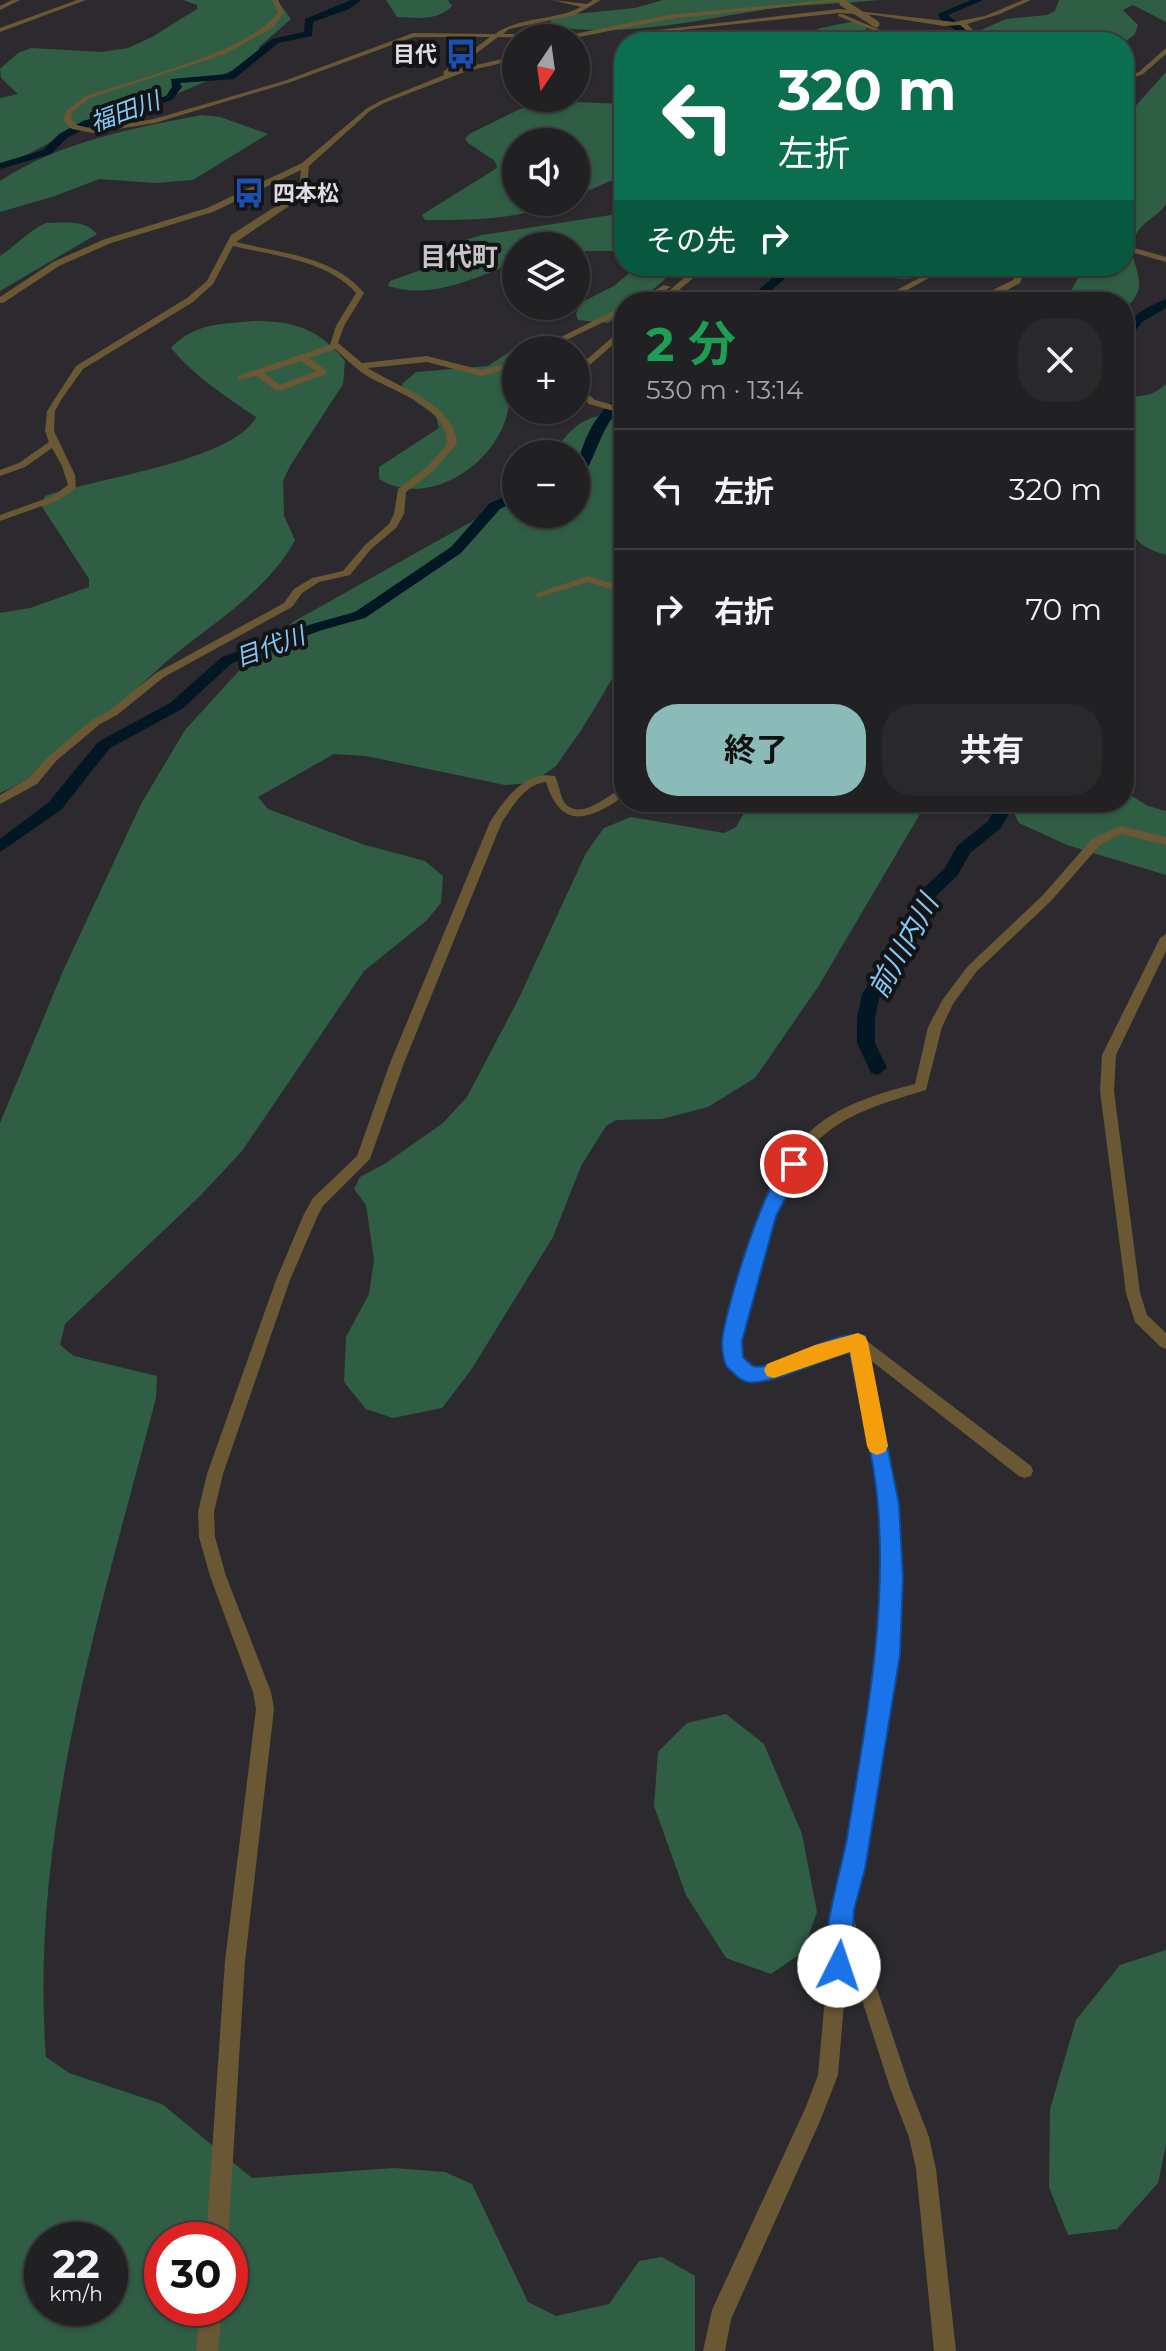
<!DOCTYPE html>
<html lang="ja">
<head>
<meta charset="utf-8">
<style>
  :root { --surface:#212022; --page:#29282a; --text:#f1f3f6; --muted:#a2a3a5; --line:#3e3e40; --accent:#8bbbb9 }
  body { margin:0; font-family:Montserrat,"Noto Sans JP",sans-serif; background:var(--page); color:var(--text); height:100vh; display:flex; flex-direction:column; font-size:30px; white-space:nowrap }
  * { box-sizing:border-box; margin:0 }
  p { font-size:26px; color:var(--muted) }
  .icon { flex:none; width:44px; height:44px; fill:none; stroke:currentColor; stroke-width:2; stroke-linecap:round; stroke-linejoin:round }
  .map { position:relative; flex:1; overflow:hidden }
  .side { position:absolute; left:614px; top:292px; width:520px; height:520px; display:flex; flex-direction:column; background:var(--surface); border-radius:32px; box-shadow:0 2px 6px #0004,0 0 0 2px var(--line) }
  .side>* { flex:none }
  .hud { position:absolute; left:614px; top:32px; width:520px; height:244px; border-radius:32px; box-shadow:0 2px 6px #0004,0 0 0 2px var(--line); background:#0b6e4f; color:#fff; overflow:hidden }
  .needle { width:52px; rotate:193deg }
  .tools { position:absolute; left:502px; top:24px; display:grid; gap:16px }
  .tools a { display:grid; place-items:center; width:88px; height:88px; border-radius:50%; background:var(--surface); box-shadow:0 2px 6px #0004,0 0 0 2px var(--line); font-size:40px }
  .speed { position:absolute; left:24px; top:2222px; display:flex; gap:16px; font-size:40px; font-weight:700; text-align:center }
  .speed>* { display:grid; place-content:center; width:104px; height:104px; border-radius:50%; background:var(--surface); box-shadow:0 2px 6px #0004,0 0 0 2px var(--line); line-height:1 }
  .speed small { font-size:20px; font-weight:400 }
  .speed .limit { border:12px solid #d22; background:#fff; color:#111 }
  .pin { position:absolute; display:grid; place-items:center; width:68px; height:68px; color:#fff; margin:-34px; border:4px solid #fff; border-radius:50%; box-shadow:0 2px 8px #0007 }
  .me { position:absolute; width:88px; margin:-44px; rotate:4deg; stroke-linejoin:round; filter:drop-shadow(0 0 6px #0008) }
  .turn { display:flex; align-items:center; gap:28px; height:168px; padding:0 32px; font-size:36px }
  .turn .icon { width:104px; height:104px; stroke-width:2.5 }
  .turn b { display:block; font-size:56px; line-height:68px }
  .then { display:flex; align-items:center; height:76px; padding:0 32px; background:#0003; gap:16px; font-size:30px }
  .round { display:grid; place-items:center; flex:none; width:84px; height:84px; border-radius:32px; background:var(--page) }
  .headline { display:flex; align-items:center; justify-content:space-between; height:136px; padding:0 32px }
  h1 { font-size:48px; font-weight:700; line-height:60px; color:#1e9e55 }
  .button { display:flex; gap:16px; margin-top:auto; padding:16px 32px }
  .button a { flex:1; height:92px; border-radius:32px; background:var(--accent); color:#111; font-size:32px; font-weight:700; line-height:92px; text-align:center }
  .button a+a { background:var(--page); color:var(--text) }
  ul { padding:0; list-style:none }
  li { display:flex; align-items:center; gap:24px; height:120px; padding:0 32px; border-top:2px solid var(--line) }
  li div { flex:1 }
  li b { display:block; font-size:30px }
  li em { font-style:normal }
  .map>svg:first-child { display:block }
</style>
</head>
<body>
<div class="map">
<svg width="1166" height="2351" viewBox="0 0 1166 2351">
  <rect width="100%" height="100%" fill="#2c2a2e"/>
  <g fill="#2f5e45" fill-rule="evenodd">
    <path d="M183,0H277L291,19L259,47V53L245,65L155,103L70,132L0,169V98L18,94L1,78L0,69L18,53L31,48L102,52L128,48L152,37L197,9V5Z"/>
    <path d="M386,0H448L452,6C439,21 416,18 397,17Z"/>
    <path d="M663,0H879C843,4 805,4 768,9C697,20 627,37 554,27L550,22L555,16L635,8Z"/>
    <path d="M1059,0H1166V22L1133,5L1123,10L1138,25L1135,34L1124,43L954,42L1006,19L1047,15L1055,11Z"/>
    <path d="M855,21L865,24L867,28L860,42H785L821,28Z"/>
    <path d="M1166,72V204C1158,217 1142,221 1136,235C1122,264 1158,282 1124,309V302H1061L1069,295L1080,274L1077,266H1124V119Z"/>
    <path d="M550,101L624,104V175L576,196V142H516V202H561C516,220 473,220 425,220L422,215L428,211L497,168L495,161L468,143L465,139L469,134L520,109Z"/>
    <path d="M202,115L220,117L268,134L193,180L156,183L99,179L55,196L0,212V181C59,142 133,128 202,115Z"/>
    <path d="M624,213V251H576V246H516V262C474,278 434,300 388,286L390,281L449,260L465,240L482,235Z"/>
    <path d="M46,223C64,223 84,219 97,234L0,291V256C16,246 29,230 46,223Z"/>
    <path d="M871,266H947C922,280 900,283 873,273Z"/>
    <path d="M650,268L665,271V279L639,302H624V313L608,323L578,320L576,314L580,303L614,286L634,269Z"/>
    <path d="M254,321C295,321 319,329 345,361L343,384L290,466L283,481L284,516L295,540C268,591 211,624 167,661C115,707 65,765 0,793V613L30,608L89,587V579L41,505L45,496C92,479 234,461 256,417C225,396 195,377 171,348C194,323 222,324 254,321Z"/>
    <path d="M546,346L556,350H516V399L509,403C504,459 431,511 379,479V467L439,428L436,416L405,394L402,384L416,372L488,366L514,349Z"/>
    <path d="M1166,384V555C1153,551 1142,547 1134,536C1118,517 1124,424 1124,397C1140,397 1154,396 1166,384Z"/>
    <path d="M624,411V659L582,729L556,766L532,783L505,785L366,756L334,754L258,797L268,809L365,845L425,861L443,876L441,903L426,921L364,971L242,1151L200,1196L65,1324L60,1345L74,1356L157,1376L156,1398C100,1613 29,1834 46,2057L69,2073L162,2104L252,2178L394,2168L445,2172L472,2184L528,2302L556,2316L609,2304L639,2261L662,2257L695,2276V2351H0V1123L63,971L141,804L185,730L237,673L293,622L496,508L516,493V514H576V454H551C577,422 582,417 624,411ZM42,2240H110V2308H42ZM162,2240H230V2308H162Z"/>
    <path d="M1124,742L1130,795L1148,806L1166,811V875L1067,845L1019,823L1010,805L1011,802H1124Z"/>
    <path d="M750,802H927L818,987L755,1078L708,1107L662,1119L616,1120L606,1126L581,1166L553,1237L471,1370L442,1408L393,1418L366,1409L344,1382L346,1337L369,1294L374,1260L366,1205L354,1189L360,1177L386,1163L443,1123L467,1097L519,998L586,853L604,828L631,817L724,833L736,827Z"/>
    <path d="M726,1714L764,1744L802,1834L817,1912L803,1952L771,1974L726,1958L686,1895L654,1806L658,1752L687,1723Z"/>
    <path d="M1166,1950V2144L1158,2183L1117,2229L1068,2235L1049,2187L1050,2109L1076,2020L1120,1965Z"/>
  </g>
  <g fill="none" stroke-linecap="round" stroke-linejoin="round">
    <g stroke="#43525c" stroke-width="2">
      <path d="M576,189L599,181L624,179"/>
      <path d="M501,199L516,196"/>
    </g>
    <g fill="#011724" fill-rule="evenodd">
      <path d="M351,0H361L349,9L313,22L312,36L278,43L234,79L180,83L182,87L172,100L91,125L67,138L51,154L0,169V163L43,150L59,134L83,121L166,96L172,87L171,79L228,74L272,39L304,32L305,19Z"/>
      <path d="M971,0H983L948,15L968,31L962,42H951L958,32L940,19L938,14Z"/>
      <path d="M786,266H799L758,302H745Z"/>
      <path d="M1166,299V308L1142,322L1128,341L1124,342C1124,318 1146,307 1166,299Z"/>
      <path d="M624,395V405C601,424 597,456 581,480L576,481C576,453 595,406 624,395Z"/>
      <path d="M516,492V501L500,509L461,553L365,618L322,630L232,663L182,709L110,748L61,810L0,852V839L49,802L98,742L170,703L222,657L312,624L355,612L451,547L490,503Z"/>
      <path d="M999,802H1015L1001,828L970,853L958,875L936,896L905,961L880,995L875,1018V1043L887,1068L878,1075L871,1073L857,1043V1018L862,994L888,958L923,889L945,868L957,846L988,821Z"/>
    </g>
    <g fill="#6a5834" fill-rule="evenodd">
      <path d="M12,0H20L0,10V6Z"/>
      <path d="M77,0H86L0,32V28Z"/>
      <path d="M272,0H278L284,12L274,27L225,54L90,98L72,112L71,119L77,125L93,129L154,119L284,81L413,33L495,34C520,16 555,21 581,7L552,0L587,4L593,0H601L575,15L509,29L503,34H574L669,15L828,0H851L669,19L574,38L498,37L450,73L463,68L516,56V60L467,71L384,103L370,111L309,166L307,185L337,180L341,182L306,190L298,200L236,242C279,253 334,256 364,293L344,326L338,343L362,363L427,356L481,370L516,361V367L481,376L427,362L368,368C395,386 456,404 457,444L433,471L406,492L404,514L396,528L371,549L350,575L319,582L302,593L292,607L164,677L117,715L100,724L57,760L37,784L0,804V795L29,778L49,756L92,720L109,711L156,673L284,603L294,589L312,578L343,571L365,545L389,524L394,514L398,489L427,467L447,444C448,405 390,391 364,374C354,367 344,357 335,349L309,358L326,370V374L282,390H276L256,376L238,380V376L330,345L336,326L356,293C327,260 274,256 233,246L213,284L193,302L83,369L61,400L55,411L54,431L75,475L76,488L59,500L0,521V515L53,496L68,485L62,466L52,448L25,467L0,476V470L19,463L49,442L45,431L47,411L76,366L187,298L207,281L231,235L292,196L299,189L301,170L213,212L111,243L59,266L3,303H0V297L53,262L105,239L207,208L302,163L366,109L380,101L444,75L443,72L490,37H414L288,83L155,123L93,133L72,129L63,120L67,110L86,96C132,80 253,51 278,12ZM301,361L316,371L280,385L264,373Z"/>
      <path d="M1023,0H1031L1000,14L967,24L972,29V42H966V30L960,25L944,26L874,15L839,13L644,34L641,32L839,9L954,22L985,16Z"/>
      <path d="M838,14H842L880,30L875,31L838,16Z"/>
      <path d="M1166,48V54L1143,74L1124,81V77L1139,72Z"/>
      <path d="M1124,245L1166,257V262L1124,250Z"/>
      <path d="M698,266H707L665,302H656Z"/>
      <path d="M941,266H951L885,302H875Z"/>
      <path d="M1018,266H1026L1020,283C1007,289 993,302 980,302L993,290L1013,280Z"/>
      <path d="M664,285L671,287L645,302H635Z"/>
      <path d="M621,307H624V312L546,350H535Z"/>
      <path d="M624,327V335L576,377V369Z"/>
      <path d="M576,384L595,400L624,408V414L589,404L576,392Z"/>
      <path d="M588,576L624,587V593L588,582L539,597L534,594Z"/>
      <path d="M542,775L555,776C559,784 560,795 564,802C580,823 609,794 624,787V796C590,820 561,831 546,782C525,784 513,806 502,822L404,1063L370,1159L323,1206L318,1215L290,1280L223,1474L214,1512L215,1537L226,1576L271,1692L274,1709L245,1961L228,2240H206L225,1961L256,1709L253,1692L210,1576L199,1537L198,1512L207,1474L276,1280L304,1214L313,1198L357,1156L390,1063L490,822C504,801 516,782 542,775Z"/>
      <path d="M1120,826L1166,837V845L1121,834L1100,845L1051,901L976,972L953,1004L942,1027L926,1090C891,1101 854,1110 825,1134C776,1174 742,1297 742,1359L751,1367L763,1368L810,1349L858,1336L863,1338L1031,1466L1033,1471L1031,1476L1025,1478L1019,1476L869,1359L896,1504L900,1578L897,1655L862,1869L851,1911L910,2088L929,2137L936,2169L956,2351H934L916,2169L909,2137L890,2088L848,1956L838,2075L820,2121L731,2319L725,2351H703L712,2310L805,2109L818,2075L833,1910L844,1869L879,1655L884,1578L880,1504L852,1350C840,1353 827,1355 815,1360C785,1371 749,1400 726,1361C727,1296 763,1171 814,1128C842,1104 880,1093 915,1084L928,1027L943,999L968,966L1043,895L1092,839Z"/>
      <path d="M1166,934V951L1116,1055L1114,1091L1140,1293L1147,1315L1166,1333V1349L1161,1347L1135,1322L1126,1293L1100,1091L1102,1055L1160,938Z"/>
      <path d="M200,2308H222L218,2351H196Z"/>
    </g>
    <path stroke="#6a5834" stroke-width="7" d="M843,3L876,24"/>
  </g>
  <path fill="#1a73e8" stroke="#114b97" stroke-width="2" d="M794,1157L803,1164L776,1216L742,1341L743,1357C745,1359 751,1365 753,1366C774,1373 836,1326 865,1336L899,1504L903,1578L900,1655L865,1869L854,1910L851,1966L847,1974L839,1978L830,1974C817,1942 841,1873 847,1838C865,1727 887,1619 878,1507C874,1455 859,1403 850,1352C824,1359 768,1386 747,1382C738,1380 733,1372 727,1367C723,1360 722,1350 722,1342C724,1313 768,1165 794,1157Z"/>
  <path fill="#f59e0b" d="M858,1333L865,1336L868,1342L888,1446L885,1452L877,1455L870,1452L867,1446L850,1352L774,1378L767,1376L764,1370L767,1364L815,1345Z"/>
  <defs>
    <g id="bus-bare" transform="scale(2.4)"><path d="M-5-6H5V4H4V6H2V4H-2V6H-4V4H-5ZM-3.5-4V0h7V-4ZM-3.5 1.2v1.5H-2V1.2ZM2 1.2v1.5H3.5V1.2Z" fill="#1a4fb4" stroke="#141315" stroke-width="2.5" paint-order="stroke"/></g>
  </defs>
  <g fill-rule="evenodd">
    <use href="#bus-bare" x="461" y="54"/>
    <use href="#bus-bare" x="249" y="193"/>
  </g>
  <g text-anchor="middle" stroke-width="8" stroke-linejoin="round" paint-order="stroke">
    <g font-size="22" font-weight="bold" fill="#dedde0" stroke="#141315" text-anchor="end">
      <text x="437" y="62">目代</text>
      <text x="273" y="201" text-anchor="start">四本松</text>
    </g>
    <g font-size="24" font-style="italic" fill="#7fc9f6" stroke="#141315">
      <text transform="translate(125 112) rotate(-20)" y="8">福田川</text>
      <text transform="translate(270 647) rotate(-20)" y="8">目代川</text>
    </g>
    <g font-size="26" font-weight="bold" fill="#c6c3c9" stroke="#141315">
      <text x="459" y="266">目代町</text>
    </g>
    <g font-size="28" font-style="italic" fill="#7fc9f6" stroke="#141315">
      <text transform="translate(903 946) rotate(-61)" y="10">前川内川</text>
    </g>
  </g>
</svg>
<div class="tools">
<a><svg class="needle" viewBox="-14 -14 28 28"><path d="M0-13l5 13h-10z" fill="#e53935"/><path d="M0 13l5-13h-10z" fill="#a2a3a5"/></svg></a>
<a><svg class="icon" aria-label="sound" viewBox="0 0 24 24"><path d="M4 9h4l5-4v14l-5-4H4zM17 9q2 3 0 6"/></svg></a>
<a><svg class="icon" aria-label="layers" viewBox="0 0 24 24"><path d="M12 4l9 5-9 5-9-5zM3 14l9 5 9-5"/></svg></a>
<a>+</a>
<a>−</a>
</div>
<div class="speed"><div>22<small>km/h</small></div><div class="limit">30</div></div>
<div class="pin" style="left:794px;top:1164px;background:#d93025"><svg class="icon" aria-label="arrive" viewBox="0 0 24 24"><path d="M6 21V4h12l-3 4 3 4H6"/></svg></div>
<svg class="me" style="left:839px;top:1966px" viewBox="-20 -20 40 40"><circle r="19" fill="#fff"/><path d="M0-13L10 11 0 6-10 11z" fill="#1a73e8"/></svg>
<div class="hud">
<div class="turn"><svg class="icon" aria-label="left" viewBox="0 0 24 24"><path d="M17 20v-9H6M10 6l-5 5 5 5"/></svg><div><b>320 m</b>左折</div></div>
<div class="then">その先<svg class="icon" aria-label="right" viewBox="0 0 24 24"><path d="M7 20v-9h11M14 6l5 5-5 5"/></svg></div>
</div>
<section class="side">
<div class="headline"><div><h1>2 分</h1><p>530 m · 13:14</p></div><a class="round"><svg class="icon" aria-label="close" viewBox="0 0 24 24"><path d="M6 6l12 12M18 6L6 18"/></svg></a></div>
<ul>
<li><svg class="icon" aria-label="left" viewBox="0 0 24 24"><path d="M17 20v-9H6M10 6l-5 5 5 5"/></svg><div><b>左折</b></div><em>320 m</em></li>
<li><svg class="icon" aria-label="right" viewBox="0 0 24 24"><path d="M7 20v-9h11M14 6l5 5-5 5"/></svg><div><b>右折</b></div><em>70 m</em></li>
</ul>
<div class="button"><a>終了</a><a>共有</a></div>
</section>
</div>
</body>
</html>
